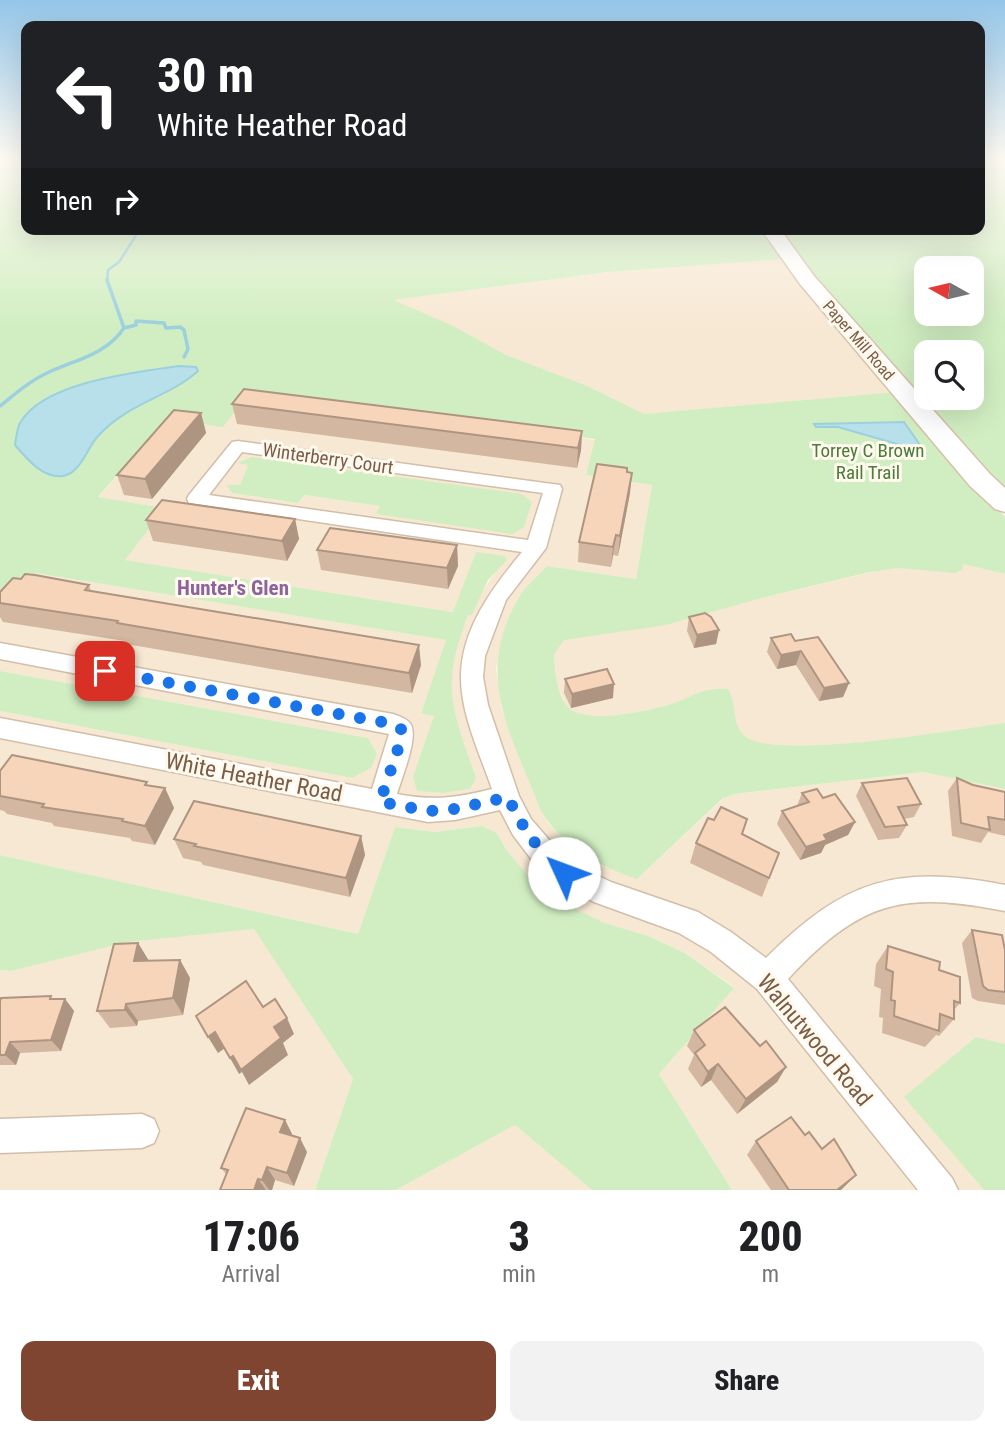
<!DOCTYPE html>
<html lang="en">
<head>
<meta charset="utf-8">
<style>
  :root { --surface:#fff; --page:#f2f2f2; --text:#202124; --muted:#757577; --accent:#804530 }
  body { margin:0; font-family:"Roboto Condensed",sans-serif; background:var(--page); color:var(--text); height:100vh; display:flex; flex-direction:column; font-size:26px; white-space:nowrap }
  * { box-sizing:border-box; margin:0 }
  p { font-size:23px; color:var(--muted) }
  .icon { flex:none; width:38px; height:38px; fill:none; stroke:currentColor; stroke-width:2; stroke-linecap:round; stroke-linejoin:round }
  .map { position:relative; height:1190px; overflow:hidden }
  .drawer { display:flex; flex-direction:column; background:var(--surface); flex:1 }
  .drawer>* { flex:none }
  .banner { position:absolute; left:21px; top:21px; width:964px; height:214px; border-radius:14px; box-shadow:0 7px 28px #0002; background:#202124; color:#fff; overflow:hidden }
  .needle { width:46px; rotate:278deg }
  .fabs { position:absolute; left:914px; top:256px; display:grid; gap:14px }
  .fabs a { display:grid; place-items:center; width:70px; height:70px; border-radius:14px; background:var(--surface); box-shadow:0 7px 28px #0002; font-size:35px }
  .pin { position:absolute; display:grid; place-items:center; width:60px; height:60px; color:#fff; margin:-30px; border-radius:14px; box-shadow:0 4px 10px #0006 }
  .me { position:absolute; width:77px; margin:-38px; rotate:313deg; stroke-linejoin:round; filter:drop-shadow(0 0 5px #0008) }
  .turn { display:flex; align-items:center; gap:24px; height:147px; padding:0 21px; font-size:32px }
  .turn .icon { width:91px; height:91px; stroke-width:2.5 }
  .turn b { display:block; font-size:49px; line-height:60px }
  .then { display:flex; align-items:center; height:66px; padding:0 21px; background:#0003; gap:14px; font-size:26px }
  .eta { display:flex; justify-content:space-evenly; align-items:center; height:119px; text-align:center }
  .eta b { font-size:42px; font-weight:800; line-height:49px }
  .primary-button { display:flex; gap:14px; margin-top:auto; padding:14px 21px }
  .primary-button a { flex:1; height:80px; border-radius:14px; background:var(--accent); color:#fff; font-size:28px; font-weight:800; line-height:80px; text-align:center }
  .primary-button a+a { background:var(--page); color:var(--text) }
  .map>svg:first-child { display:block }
</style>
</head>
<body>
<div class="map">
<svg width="1005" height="1190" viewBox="0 0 1005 1190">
  <rect width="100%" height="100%" fill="#fff6e5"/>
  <g fill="#f7e8d3" fill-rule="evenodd">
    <path d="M780,259L895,392L619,417L488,365L433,339L367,303L609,272Z"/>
    <path d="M248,395L596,440L587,475L652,485L636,579L547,566L514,608L501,645L496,669L502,710L548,823L570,846L600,865L637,879L727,795L923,772L1005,789V1044L976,1037L905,1097L984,1190H732L659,1074L734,987L685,953L648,936L605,923L563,903L529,877L505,848L497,833L482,826L435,832L395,827L358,934L0,855V711L352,778L377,753L368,738L0,671V612L34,573L447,640L421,712L434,715L417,790L444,793L470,789L453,706L450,677L454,649L468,614L496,571L476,552L454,612L124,560L159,507L98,498L167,419ZM238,463L532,502L377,514L381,506L303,495L298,503L232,493L226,485H240L249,465Z"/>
    <path d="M935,557L1005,574V729L827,764L575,727L538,642L771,596Z"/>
    <path d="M254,928L353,1079L315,1190H0V970L11,971L128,942Z"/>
    <path d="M515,1125L592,1190H396Z"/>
  </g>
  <g fill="#d1eec2" fill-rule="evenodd">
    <path d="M0,161H26V229H980V161H1005V491L927,403L894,374L796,258L609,272L393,300L451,325L506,355L587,386L644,414L895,392L1005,517V574L963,564L962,570L955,573L898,568L870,572L758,599L666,625L564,640L554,654C554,669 557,694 567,706C584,727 655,710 677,702C695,695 707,687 728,689C738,704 730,724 746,737C777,761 961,729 1005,723V789L923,772L735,794L723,798L637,879C598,866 563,847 541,811C512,735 473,678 518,599C525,586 538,577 547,566L636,579L652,485L586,475L595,439L248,395L223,427L167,419L98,497L158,507L167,505L125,560L453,612L476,552L505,556L507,560L488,580L472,615H468C440,688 452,707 476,778L470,789L444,793L417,791L413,777L434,716L421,713L446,640L35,573L0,612ZM926,268H971V313H926ZM926,352H971V397H926Z"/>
    <path d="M252,457L522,494L532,502L524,527L512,534L376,514L380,506L304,495L298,503L232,493L226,485H240L248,465L237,463Z"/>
    <path d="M0,671L368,738L377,753L371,768L352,778L0,711Z"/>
    <path d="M482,826L497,833L505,848L529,877L563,903L605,923L648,936L685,953L734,988L659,1074L732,1190H592L515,1125L396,1190H315L353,1079L254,929L128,942L11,971L0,970V855L358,934L395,827L435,832Z"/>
    <path d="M976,1037L1005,1044V1190H984L904,1097Z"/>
  </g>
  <g fill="#b7e0eb" stroke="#9cd0de" stroke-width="2">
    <path d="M179,366L196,367L198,371C168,398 129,402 98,436C87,448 80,474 63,476C43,479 26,458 15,445C16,438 17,429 20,423C43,382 136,372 179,366Z"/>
    <path d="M904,422L925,452L838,427H816L814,424Z"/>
  </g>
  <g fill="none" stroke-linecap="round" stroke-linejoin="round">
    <path stroke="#9cd0de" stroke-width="2.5" d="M107,282L108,270L119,262L140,229"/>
    <g stroke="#9cd0de" stroke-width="3.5">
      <path d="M124,328L136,325V321L164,323L166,328L180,327L184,330L188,349L184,357"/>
      <path d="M0,406C14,395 28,382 45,374C73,360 105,356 124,328L107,280"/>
    </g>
    <g stroke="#d2bea9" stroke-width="3">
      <g id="street">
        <path d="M238,441L560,485L562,489L546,548L506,600L485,656L483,677L488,705L519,796L531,819L558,850L574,864L611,882L698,912L731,932L766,958C844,880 896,864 1005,885V911C901,891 861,901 788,979L952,1178L958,1190H918L757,989L711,952L679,933L594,902L554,882L538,868L513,835L500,810L455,820L428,822L0,738V718L372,789L389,734L0,659V643L393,714C398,716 405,718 409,722C421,733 401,779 397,794C433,801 456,798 492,789C480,754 460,713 461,675C462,628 493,587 522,552L189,503L187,499L189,495L232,442ZM242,452L543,493L528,540L209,495Z"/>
        <path d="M142,1114L154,1119L159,1131L154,1143L142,1148L0,1153V1119Z"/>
      </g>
    </g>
    <g stroke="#d8c0a9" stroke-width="3">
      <path id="secondary" d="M761,229H780L814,276L990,474L1005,488V512L995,509L970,486L800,284Z"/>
    </g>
    <use href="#street" fill="#fff" fill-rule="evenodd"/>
    <use href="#secondary" fill="#fff" fill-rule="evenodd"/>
  </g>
  <g fill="#d4b7a0">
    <path d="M232,404L582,431L581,450L577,468L237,424Z"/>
    <path d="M201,413L206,433L152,499L124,495L117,475Z"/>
    <path d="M630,493L618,556L613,555L611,567L578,562L579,542Z"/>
    <path d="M295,519L299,539L287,561L153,541L146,520Z"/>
    <path d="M457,545L458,566L448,589L321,570L317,550Z"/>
    <path d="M89,585L91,591L421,665L412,693L126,644L125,641L3,622L0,617V592Z"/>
    <path d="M689,617L719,630L716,644L694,648L687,631Z"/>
    <path d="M771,638L795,641L849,683L843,697L819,701L796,665L777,669L767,652Z"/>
    <path d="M565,679L613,698L571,708L564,693Z"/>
    <path d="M0,771L148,785L165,788L174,808L155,845L132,841L130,838L54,826L52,823L7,814L4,811L0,810Z"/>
    <path d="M957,778L973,785L1005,792V836L988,832L981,843L952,836L948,791Z"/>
    <path d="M862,783L921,804L914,817L904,819L907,825L899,838L878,840L856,796Z"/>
    <path d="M802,793L823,798L855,822L848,835L825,845L821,853L800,860L777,824L782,811L797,806Z"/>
    <path d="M361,836L365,855L350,897L203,865L201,862L183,858L174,839Z"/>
    <path d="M696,843L779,853L762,897L690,863Z"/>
    <path d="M972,930L1005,950V1005L978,1001L972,998L962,943Z"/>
    <path d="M138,943L149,961L180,960L190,978L183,1015L138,1021L137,1026L110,1028L97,1011Z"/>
    <path d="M888,946L939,970L960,1003L954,1010V1019L939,1036L936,1035L925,1047L882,1033L883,1018L879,1017L881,989L874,986L876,964Z"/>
    <path d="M65,999L74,1011L61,1051L20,1053L16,1065H0V1001Z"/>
    <path d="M694,1030L760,1046L786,1067L777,1082L737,1114L711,1080L701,1087L688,1069L694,1055L687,1046Z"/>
    <path d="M285,1120L292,1134L291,1136L307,1152L294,1186L275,1180L272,1190H220L226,1174L221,1168Z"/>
    <path d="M805,1135L856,1175L841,1190H771L747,1155L756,1141Z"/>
  </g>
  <g fill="#ad9582">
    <path d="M201,413L206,433L152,499L145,479Z"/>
    <path d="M582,431L581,450L577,468L578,448Z"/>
    <path d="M632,473L630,493L618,556L620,536Z"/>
    <path d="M295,519L299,539L287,561L282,541Z"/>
    <path d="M616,535L613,555L611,567L613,547Z"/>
    <path d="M457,545L458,566L448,589L447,568Z"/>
    <path d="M719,630L716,644L694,648L697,635Z"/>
    <path d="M419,645L421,665L412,693L409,673Z"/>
    <path d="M801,651L796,665L777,669L781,655Z"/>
    <path d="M849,683L843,697L819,701L824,688Z"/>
    <path d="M614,684L613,698L571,708L572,694Z"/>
    <path d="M165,788L174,808L155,845L145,826Z"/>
    <path d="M855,822L848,835L825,845L821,853L800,860L806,847L824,835Z"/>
    <path d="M361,836L365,855L350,897L346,878Z"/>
    <path d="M138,943L149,961H134Z"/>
    <path d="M180,960L190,978L183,1015L173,998Z"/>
    <path d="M65,999L74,1011L61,1051L51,1040Z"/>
    <path d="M126,1004L138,1021L137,1026L125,1010Z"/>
    <path d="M287,1018L294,1034L283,1043L288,1055L249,1085L241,1070L274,1027Z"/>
    <path d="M215,1032L225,1048L218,1053L208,1037Z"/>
    <path d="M10,1042L20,1053L16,1065L5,1055Z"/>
    <path d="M233,1056L242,1072L239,1074L230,1058Z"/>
    <path d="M718,1064L711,1080L701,1087L708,1072Z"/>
    <path d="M786,1067L777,1082L737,1114L746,1099Z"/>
    <path d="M285,1120L292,1134L287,1146L280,1132Z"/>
    <path d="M300,1138L307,1152L294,1186L287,1173Z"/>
    <path d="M267,1167L275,1180L272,1190H269L262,1180Z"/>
    <path d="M856,1175L841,1190H837Z"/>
    <path d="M258,1179L266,1190H254Z"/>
  </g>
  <g fill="#f7d5ba" stroke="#ad9582" stroke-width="2">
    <path d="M244,389L582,431L578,448L232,404Z"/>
    <path d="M174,410L201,413L145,479L117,475Z"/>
    <path d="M597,464L627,468V472L632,473L620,536L616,535L613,547L579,542Z"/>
    <path d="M162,500L295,519L282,541L146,520Z"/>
    <path d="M330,528L457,545L447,568L317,550Z"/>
    <path d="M25,574L35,575L89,585L85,590L419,645L409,673L117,623L118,621L0,603V592L13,578L21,579Z"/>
    <path d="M705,613L711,617L719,630L697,635L689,617Z"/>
    <path d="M791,634L795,641L818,637L849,683L824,688L801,651L781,655L771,638Z"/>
    <path d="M607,669L614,684L572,694L565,679Z"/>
    <path d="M12,755L147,782L145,785L165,788L145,826L122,821L123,819L42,807L44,804L0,796V771Z"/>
    <path d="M907,778L921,804L898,807L907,825L885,827L862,783Z"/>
    <path d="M957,778L973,785L1005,792V820L988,817L990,830L961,823Z"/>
    <path d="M817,789L823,798L835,794L855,822L824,835L827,840L806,847L782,811L809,802L802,793Z"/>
    <path d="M194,801L361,836L346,878L194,846L196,844L174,839Z"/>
    <path d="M721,807L747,819L742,834L779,853L769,878L696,843L708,818L714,820Z"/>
    <path d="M972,930L1002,935L1005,950V992L988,990L983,986Z"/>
    <path d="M138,943L134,961L180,960L173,998L126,1004L125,1010L97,1011L114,944Z"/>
    <path d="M888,946L940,962L939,970L960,977V1003L954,1001V1019L940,1014L939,1031L894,1016L895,1001L891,1000L893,972L886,969Z"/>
    <path d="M246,981L263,1007L275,999L287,1018L274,1027L281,1038L241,1070L233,1056L230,1058L215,1032L208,1037L196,1016Z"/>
    <path d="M51,996L50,999H65L51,1040L10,1042L5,1055H0V1001L1,998Z"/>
    <path d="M725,1007L760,1046L766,1041L786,1067L746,1099L718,1064L708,1072L695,1053L705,1045L694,1030Z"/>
    <path d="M246,1108L285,1120L280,1132L300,1138L287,1173L267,1167L262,1180L258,1179L254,1190H220L228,1170L221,1168Z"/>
    <path d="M791,1117L805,1135L809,1132L822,1149L834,1139L856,1175L837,1190H789L756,1141Z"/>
  </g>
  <linearGradient id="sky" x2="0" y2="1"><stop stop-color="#94c6e9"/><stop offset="0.49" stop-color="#fffbf3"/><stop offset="1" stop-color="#fffbf3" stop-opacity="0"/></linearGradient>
  <rect width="1005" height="327" fill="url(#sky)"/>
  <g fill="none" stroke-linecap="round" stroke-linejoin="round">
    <path stroke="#1a73e8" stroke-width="12" stroke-dasharray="0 21.6" d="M105,671L393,724L401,729V740L380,802L428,811L455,809L508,797C522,827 538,851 564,873"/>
  </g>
  <g text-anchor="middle" stroke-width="6" stroke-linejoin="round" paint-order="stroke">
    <g font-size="16" fill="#7b5c47" stroke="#fff9ee">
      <text transform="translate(859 340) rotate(49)" y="6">Paper Mill Road</text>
    </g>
    <g font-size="19" fill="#4b7c3b" stroke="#fff9ee">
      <text x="868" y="457">Torrey C Brown<tspan x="868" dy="22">Rail Trail</tspan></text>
    </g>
    <g font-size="19" fill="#7b5c47" stroke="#fff9ee">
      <text transform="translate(328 458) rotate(8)" y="7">Winterberry Court</text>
    </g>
    <g font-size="21" font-weight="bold" fill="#8d629f" stroke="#fff9ee">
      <text x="233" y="595">Hunter's Glen</text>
    </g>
    <g font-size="23" fill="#7b5c47" stroke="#fff9ee">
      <text transform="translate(254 777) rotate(11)" y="8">White Heather Road</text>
      <text transform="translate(815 1040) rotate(50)" y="8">Walnutwood Road</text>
    </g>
  </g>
</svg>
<div class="fabs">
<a><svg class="needle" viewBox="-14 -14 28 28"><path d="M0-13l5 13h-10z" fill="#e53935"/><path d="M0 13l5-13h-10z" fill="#757577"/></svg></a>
<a><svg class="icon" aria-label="search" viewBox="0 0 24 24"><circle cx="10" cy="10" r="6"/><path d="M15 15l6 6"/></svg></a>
</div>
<div class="pin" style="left:105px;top:671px;background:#d93025"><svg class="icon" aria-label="arrive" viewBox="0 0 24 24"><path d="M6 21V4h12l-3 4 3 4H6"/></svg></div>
<svg class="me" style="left:564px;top:873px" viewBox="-20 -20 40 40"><circle r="19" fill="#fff"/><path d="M0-13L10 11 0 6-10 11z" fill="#1a73e8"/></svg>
<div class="banner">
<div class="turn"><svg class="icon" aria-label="left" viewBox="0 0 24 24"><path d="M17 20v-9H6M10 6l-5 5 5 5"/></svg><div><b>30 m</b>White Heather Road</div></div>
<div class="then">Then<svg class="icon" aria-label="right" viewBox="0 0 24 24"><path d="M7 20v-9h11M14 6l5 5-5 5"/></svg></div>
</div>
</div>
<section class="drawer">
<div class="eta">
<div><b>17:06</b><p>Arrival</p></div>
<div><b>3</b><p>min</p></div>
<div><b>200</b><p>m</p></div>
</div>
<div class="primary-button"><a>Exit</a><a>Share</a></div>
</section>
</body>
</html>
